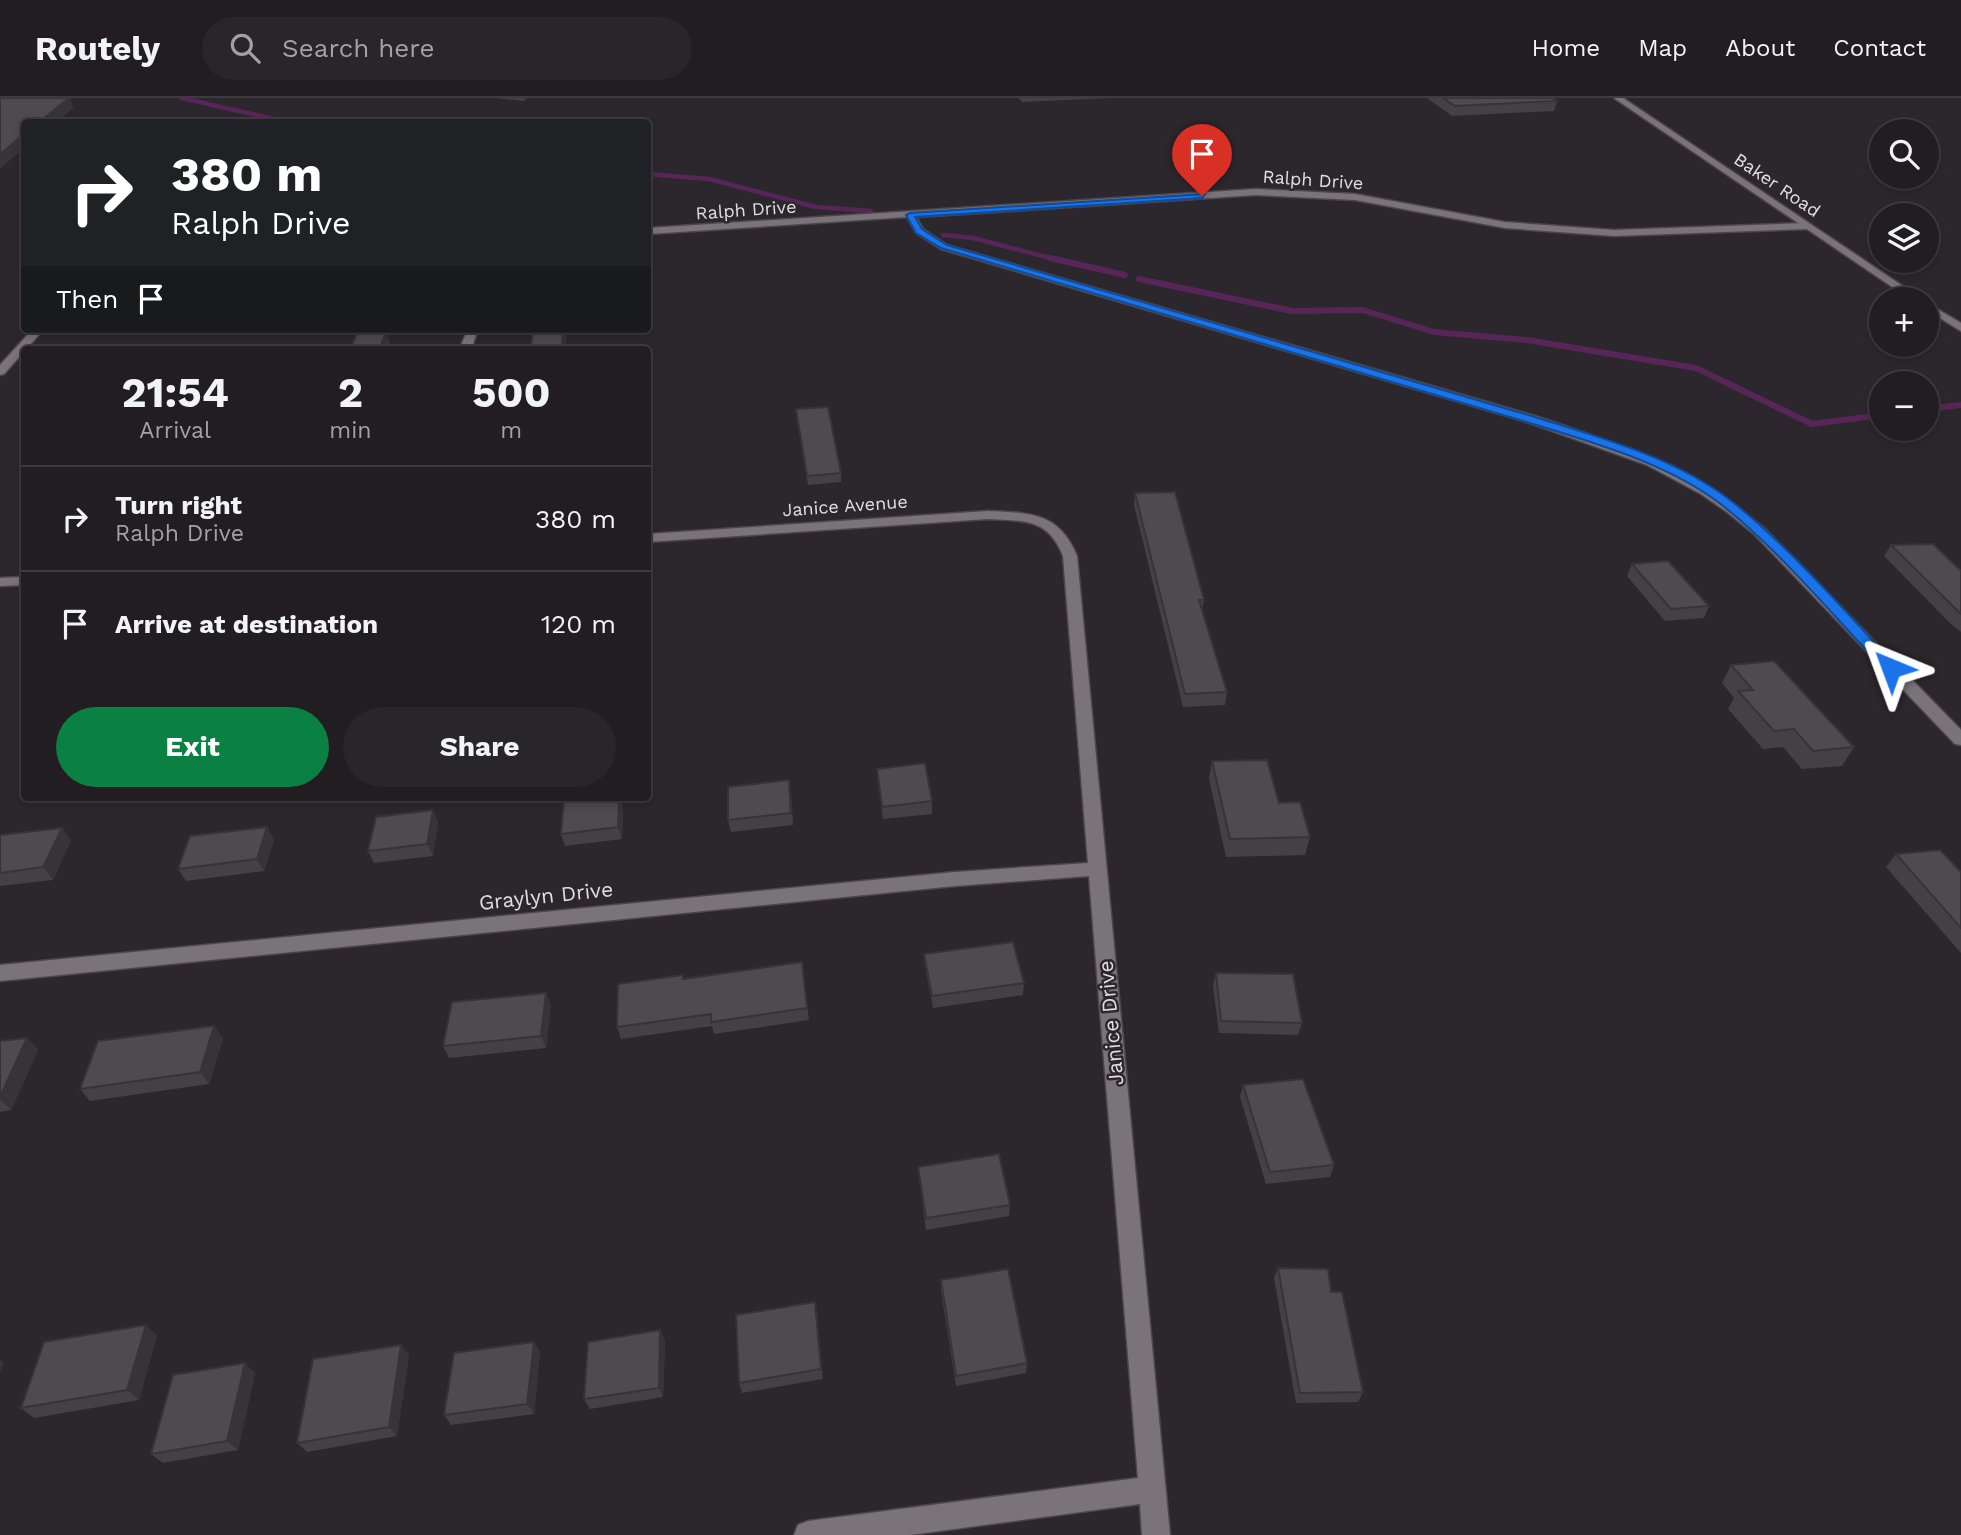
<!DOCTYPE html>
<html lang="en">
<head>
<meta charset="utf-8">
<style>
  :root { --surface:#211d21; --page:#29262a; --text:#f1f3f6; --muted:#a2a2a5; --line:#3e3b3f; --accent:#0b8043 }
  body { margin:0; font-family:"Work Sans",sans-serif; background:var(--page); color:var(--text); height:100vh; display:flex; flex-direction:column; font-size:26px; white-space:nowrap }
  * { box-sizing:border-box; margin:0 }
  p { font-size:23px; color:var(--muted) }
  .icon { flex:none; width:38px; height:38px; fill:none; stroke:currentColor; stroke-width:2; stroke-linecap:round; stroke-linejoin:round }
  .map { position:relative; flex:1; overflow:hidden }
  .drawer { position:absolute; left:21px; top:248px; width:630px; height:455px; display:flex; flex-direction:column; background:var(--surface); border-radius:7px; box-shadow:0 4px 10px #0003,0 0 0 2px var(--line) }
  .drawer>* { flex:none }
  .guide { position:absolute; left:21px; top:21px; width:630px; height:214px; border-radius:7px; box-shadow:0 4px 10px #0003,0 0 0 2px var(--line); background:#202124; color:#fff; overflow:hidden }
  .buttons { position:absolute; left:1869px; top:21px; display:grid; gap:14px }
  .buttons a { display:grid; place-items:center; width:70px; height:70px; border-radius:50%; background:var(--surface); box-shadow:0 4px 10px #0003,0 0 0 2px var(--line); font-size:35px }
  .pin { position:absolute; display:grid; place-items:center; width:60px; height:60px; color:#fff; margin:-72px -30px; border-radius:50% 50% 50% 0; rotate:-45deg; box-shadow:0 0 7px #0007 }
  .pin .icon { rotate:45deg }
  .me { position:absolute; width:77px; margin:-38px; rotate:316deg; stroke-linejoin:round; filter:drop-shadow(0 0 5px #0008) }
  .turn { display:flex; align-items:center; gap:24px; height:147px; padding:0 35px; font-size:32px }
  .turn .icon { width:91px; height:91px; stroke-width:2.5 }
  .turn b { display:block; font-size:49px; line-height:60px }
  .then { display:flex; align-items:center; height:66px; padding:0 35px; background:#0003; gap:14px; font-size:26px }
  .eta { display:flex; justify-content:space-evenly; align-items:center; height:119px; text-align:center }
  .eta b { font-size:42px; font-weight:700; line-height:49px }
  .button { display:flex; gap:14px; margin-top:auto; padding:14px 35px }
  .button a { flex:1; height:80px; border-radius:42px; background:var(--accent); color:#fff; font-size:28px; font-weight:700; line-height:80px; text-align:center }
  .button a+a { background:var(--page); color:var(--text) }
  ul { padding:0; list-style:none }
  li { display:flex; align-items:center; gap:21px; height:105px; padding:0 35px; border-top:2px solid var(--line) }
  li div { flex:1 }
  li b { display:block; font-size:26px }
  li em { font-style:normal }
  header { display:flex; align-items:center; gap:42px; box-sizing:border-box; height:98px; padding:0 35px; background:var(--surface); border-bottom:2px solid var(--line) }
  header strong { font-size:33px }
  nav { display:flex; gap:38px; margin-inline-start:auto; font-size:24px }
  .search { width:490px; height:63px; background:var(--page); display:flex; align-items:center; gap:18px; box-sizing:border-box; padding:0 24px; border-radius:38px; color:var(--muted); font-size:26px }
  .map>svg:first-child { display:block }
</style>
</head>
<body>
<header>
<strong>Routely</strong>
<div class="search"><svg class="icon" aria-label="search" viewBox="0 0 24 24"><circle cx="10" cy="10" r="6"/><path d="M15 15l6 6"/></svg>Search here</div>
<nav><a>Home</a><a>Map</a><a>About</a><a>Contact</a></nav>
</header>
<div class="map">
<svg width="1961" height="1437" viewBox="0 0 1961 1437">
  <rect width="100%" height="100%" fill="#2c272c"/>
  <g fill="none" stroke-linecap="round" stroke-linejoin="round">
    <g stroke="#582559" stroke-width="4.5">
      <path d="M182,0L287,24"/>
      <path d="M648,76L709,81L816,109L871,113"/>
      <path d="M943,137L973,140L1058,162"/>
    </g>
    <g stroke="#582559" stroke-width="6">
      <path d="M1050,160L1125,177"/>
      <path d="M1139,181L1292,213L1363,212L1434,234L1527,242L1696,270L1812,326L1881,317"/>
      <path d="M1927,311L1961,307"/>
    </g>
    <g stroke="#4a4649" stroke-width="3">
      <g id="minor">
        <path d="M1256,91L1355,96L1505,124L1614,132L1807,125L1812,128L1807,131L1614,138L1505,130L1355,102L1256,97L916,119L923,131L947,147L1535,318C1621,346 1693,374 1764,430L1961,632V647L1955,646L1754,436L1727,414L1701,396L1647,367L1527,324L941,151L916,135L907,119L648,136V130Z"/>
        <path d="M33,231H44L4,276L0,277V267Z"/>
        <path d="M468,231H478L471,252H459Z"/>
        <path d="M988,413C1030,415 1059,414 1077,458L1170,1437H1142L1140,1406L910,1437H794L798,1427L808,1423L1138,1380L1089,778L955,788L0,883V867L955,774L1088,765L1063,458C1048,420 1024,423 988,421L648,444V436Z"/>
        <path d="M24,479V487L0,488V480Z"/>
      </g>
    </g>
    <g stroke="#4a4649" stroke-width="3">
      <g id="tertiary">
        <path d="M1614,0H1623L1922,201H1910Z"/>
        <path d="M1927,205L1961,225V233L1927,212Z"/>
      </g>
    </g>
    <use href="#minor" fill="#7a747a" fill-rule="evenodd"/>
    <use href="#tertiary" fill="#7a747a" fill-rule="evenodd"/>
  </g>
  <g fill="#444044">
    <path d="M497,0H527L524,3Z"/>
    <path d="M1019,0H1108L1022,4Z"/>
    <path d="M1427,0H1553L1557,3L1554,13L1452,18Z"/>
    <path d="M797,321L841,375V384L808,387Z"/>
    <path d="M1135,395L1204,502L1202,511L1227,594L1225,607L1183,609L1134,407Z"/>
    <path d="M1891,447L1961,473V534L1950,525L1884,458Z"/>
    <path d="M1632,466L1709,508L1704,520L1665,523L1627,478Z"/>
    <path d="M1731,567L1854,649L1842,668L1802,671L1783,649L1763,651L1728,611L1734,600L1722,585Z"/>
    <path d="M1212,663L1279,705L1310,739L1305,757L1226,759L1209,681Z"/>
    <path d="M877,671L932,703V716L883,721Z"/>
    <path d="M791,695L793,727L731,734L728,722Z"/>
    <path d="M623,708L622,741L565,748L561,736Z"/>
    <path d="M433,712L438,725L433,758L374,765L368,753Z"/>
    <path d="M267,729L274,742L264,773L186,783L178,771Z"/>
    <path d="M62,730L71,742L53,782L0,788V737Z"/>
    <path d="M1896,756L1961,774V855L1886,769Z"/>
    <path d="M924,856L1024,885L1023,897L933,910L925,868Z"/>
    <path d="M802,864L809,922L714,936L712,928L621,941L617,929L684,881Z"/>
    <path d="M1216,875L1302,925L1298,937L1219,935L1213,887Z"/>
    <path d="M546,895L551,907L546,950L449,960L443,948Z"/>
    <path d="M27,940L38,952L11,1012L0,1014V943Z"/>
    <path d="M223,940L209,986L90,1003L80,991Z"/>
    <path d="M1243,987L1334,1067L1330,1079L1266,1086L1240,999Z"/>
    <path d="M918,1069L1010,1107L1009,1118L926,1132Z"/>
    <path d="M1278,1170L1331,1194L1363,1294L1358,1304L1296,1305L1274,1180Z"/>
    <path d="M941,1182L1027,1265L1026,1275L956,1288L941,1193Z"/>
    <path d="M817,1214L823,1281L742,1295L739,1285Z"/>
    <path d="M157,1237L139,1302L34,1320L21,1310Z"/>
    <path d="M665,1242L663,1299L590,1311L584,1301Z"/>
    <path d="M534,1244L540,1254L534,1316L451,1327L444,1317Z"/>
    <path d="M409,1257L397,1338L307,1354L297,1345Z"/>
    <path d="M255,1275L238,1352L163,1365L151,1356Z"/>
  </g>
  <g fill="#373437">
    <path d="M53,0H72L70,1L74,10L56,24H39Z"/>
    <path d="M24,36V50L0,71V56Z"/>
    <path d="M564,231H568L565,252H561Z"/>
    <path d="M386,234L390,244L387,252H379Z"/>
    <path d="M619,700H621L623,708L622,741L618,729Z"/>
    <path d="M433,712L438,725L433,758L427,746Z"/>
    <path d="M267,729L274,742L264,773L257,761Z"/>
    <path d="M62,730L71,742L53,782L43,769Z"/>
    <path d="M546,895L551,907L546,950L541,938Z"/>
    <path d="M214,928L223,940L209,986L200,974Z"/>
    <path d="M27,940L38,952L11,1012L0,1001V999Z"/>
    <path d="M815,1204L817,1214L823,1281L821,1271Z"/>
    <path d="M146,1227L157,1237L139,1302L127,1292Z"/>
    <path d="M660,1232L665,1242L663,1299L659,1290Z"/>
    <path d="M534,1244L540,1254L534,1316L527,1306Z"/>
    <path d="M401,1247L409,1257L397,1338L389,1329Z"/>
    <path d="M0,1262L4,1265L0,1276Z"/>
    <path d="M245,1265L255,1275L238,1352L227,1343Z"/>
  </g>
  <g fill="#4f4a4f" stroke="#373437" stroke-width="2">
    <path d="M0,0H69L39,24H24V36L0,56Z"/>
    <path d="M1443,0H1553L1557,3L1455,8Z"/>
    <path d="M534,231H564L561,252H530Z"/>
    <path d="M386,234L379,252H350L357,235Z"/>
    <path d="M828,309L841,375L807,378L796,311Z"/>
    <path d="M1175,394L1204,502H1199L1227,594L1185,596L1135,395Z"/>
    <path d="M1933,446L1961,473V516L1891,447Z"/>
    <path d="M1668,463L1709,508L1671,511L1632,466Z"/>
    <path d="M1774,563L1854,649L1813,653L1794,631L1774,633L1738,593L1753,592L1731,567Z"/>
    <path d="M1267,662L1279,705L1300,704L1310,739L1230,741L1212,663Z"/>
    <path d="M925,665L932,703L882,709L877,671Z"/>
    <path d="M789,682L791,715L728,722V689Z"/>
    <path d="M580,700H619L618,729L561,736L564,702Z"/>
    <path d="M433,712L427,746L368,753L376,719Z"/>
    <path d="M267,729L257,761L178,771L190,738Z"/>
    <path d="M62,730L43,769L0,775V737Z"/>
    <path d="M1940,752L1961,774V830L1896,756Z"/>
    <path d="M1013,844L1024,885L932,898L924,856Z"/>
    <path d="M802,864L807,910L711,924V916L617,929L618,886L683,877V881Z"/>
    <path d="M1216,875L1293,876L1302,925L1221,923Z"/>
    <path d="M546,895L541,938L443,948L452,904Z"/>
    <path d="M214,928L200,974L80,991L98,943Z"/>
    <path d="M27,940L0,999V943Z"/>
    <path d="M1303,981L1334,1067L1270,1074L1243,987Z"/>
    <path d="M999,1056L1010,1107L926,1120L918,1069Z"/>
    <path d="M1278,1170L1328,1171L1331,1194H1342L1363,1294L1300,1295Z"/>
    <path d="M1008,1171L1027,1265L956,1278L941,1182Z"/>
    <path d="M815,1204L821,1271L739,1285L736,1217Z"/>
    <path d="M146,1227L127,1292L21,1310L44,1244Z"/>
    <path d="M660,1232L659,1290L584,1301L588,1244Z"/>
    <path d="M534,1244L527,1306L444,1317L454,1255Z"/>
    <path d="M401,1247L389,1329L297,1345L313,1261Z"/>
    <path d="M245,1265L227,1343L151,1356L173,1277Z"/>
  </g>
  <path fill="#1a73e8" stroke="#114b97" stroke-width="2" d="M1205,96L1202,100L915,119L922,131L947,147L1535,319C1601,340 1674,359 1730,402C1788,447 1845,514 1896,567V573H1886C1834,519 1780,453 1722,407C1666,364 1593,345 1527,324L941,150L916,135L906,117L910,115Z"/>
  <g text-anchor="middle" stroke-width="5" stroke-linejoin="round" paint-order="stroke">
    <g font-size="18" fill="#e1dee1" stroke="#2c272c">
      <text transform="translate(1313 82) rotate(4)" y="6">Ralph Drive</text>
      <text transform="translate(1777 87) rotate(34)" y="6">Baker Road</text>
      <text transform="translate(746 112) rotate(-4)" y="6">Ralph Drive</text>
      <text transform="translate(845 408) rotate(-4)" y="6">Janice Avenue</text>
    </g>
    <g font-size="21" fill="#e1dee1" stroke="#2c272c">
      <text transform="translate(546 798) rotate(-6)" y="7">Graylyn Drive</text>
      <text transform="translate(1111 925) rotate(-95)" y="7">Janice Drive</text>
    </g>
  </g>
</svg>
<div class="buttons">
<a><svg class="icon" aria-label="search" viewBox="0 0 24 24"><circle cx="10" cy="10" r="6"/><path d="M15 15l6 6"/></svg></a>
<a><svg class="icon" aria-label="layers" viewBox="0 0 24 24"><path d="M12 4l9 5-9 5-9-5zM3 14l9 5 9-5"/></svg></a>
<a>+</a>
<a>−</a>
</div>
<div class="pin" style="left:1202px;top:98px;background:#d93025"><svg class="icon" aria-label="arrive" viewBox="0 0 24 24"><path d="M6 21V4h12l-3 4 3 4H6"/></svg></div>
<svg class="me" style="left:1891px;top:570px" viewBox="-20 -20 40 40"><path d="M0-17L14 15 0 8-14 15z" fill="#1a73e8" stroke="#fff" stroke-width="4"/></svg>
<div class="guide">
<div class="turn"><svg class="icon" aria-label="right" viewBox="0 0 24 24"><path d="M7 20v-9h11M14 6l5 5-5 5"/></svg><div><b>380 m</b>Ralph Drive</div></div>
<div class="then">Then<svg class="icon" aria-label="arrive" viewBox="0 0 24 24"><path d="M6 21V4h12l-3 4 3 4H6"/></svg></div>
</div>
<section class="drawer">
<div class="eta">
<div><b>21:54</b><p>Arrival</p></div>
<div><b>2</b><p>min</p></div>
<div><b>500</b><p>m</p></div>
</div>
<ul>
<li><svg class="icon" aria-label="right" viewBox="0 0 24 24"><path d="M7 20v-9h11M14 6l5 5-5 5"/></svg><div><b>Turn right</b><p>Ralph Drive</p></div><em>380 m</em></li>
<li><svg class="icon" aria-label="arrive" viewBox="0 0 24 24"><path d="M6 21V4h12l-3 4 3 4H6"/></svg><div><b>Arrive at destination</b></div><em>120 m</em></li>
</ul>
<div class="button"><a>Exit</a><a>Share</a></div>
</section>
</div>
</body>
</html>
